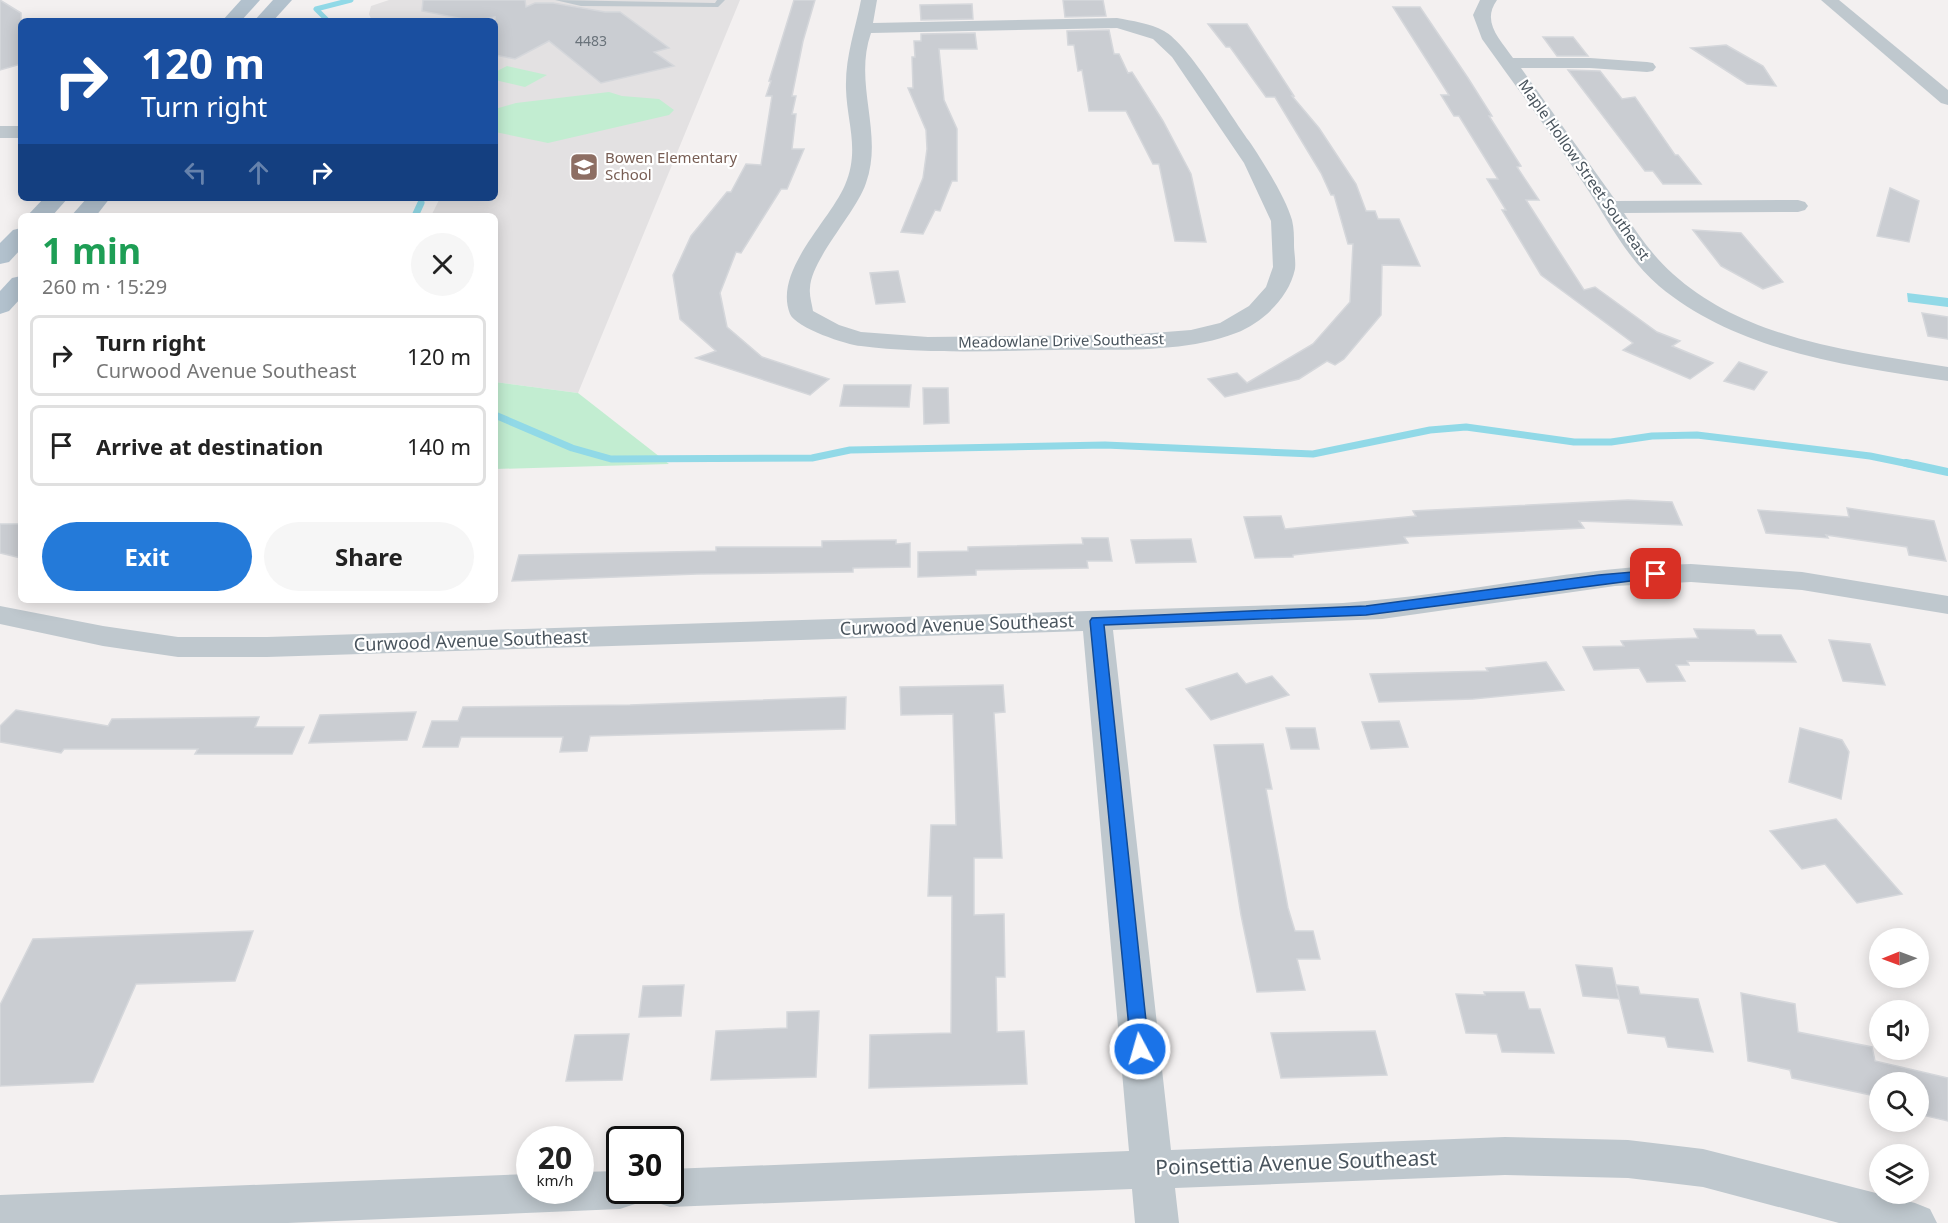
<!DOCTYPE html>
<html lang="en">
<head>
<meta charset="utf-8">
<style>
  :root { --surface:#fff; --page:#f6f6f6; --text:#222; --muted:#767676; --line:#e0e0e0; --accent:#247ad9 }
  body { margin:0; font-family:"Noto Sans",sans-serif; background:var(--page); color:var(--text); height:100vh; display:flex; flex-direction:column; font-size:22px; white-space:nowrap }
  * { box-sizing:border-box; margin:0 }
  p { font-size:20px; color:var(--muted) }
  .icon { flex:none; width:33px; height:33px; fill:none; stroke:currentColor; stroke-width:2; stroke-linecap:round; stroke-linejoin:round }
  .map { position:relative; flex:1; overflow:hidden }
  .sheet { position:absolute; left:18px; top:213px; width:480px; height:390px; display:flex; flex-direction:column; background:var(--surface); border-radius:9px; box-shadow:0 3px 15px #0003 }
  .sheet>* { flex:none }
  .guide { position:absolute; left:18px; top:18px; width:480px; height:183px; border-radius:9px; box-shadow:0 3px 15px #0003; background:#1a4fa0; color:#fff; overflow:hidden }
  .needle { width:39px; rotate:269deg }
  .buttons { position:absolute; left:1869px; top:928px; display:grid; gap:12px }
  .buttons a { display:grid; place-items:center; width:60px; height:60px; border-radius:50%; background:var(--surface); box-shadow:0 3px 15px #0003; font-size:30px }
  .speed { position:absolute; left:516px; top:1126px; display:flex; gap:12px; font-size:30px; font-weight:700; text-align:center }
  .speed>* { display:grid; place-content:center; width:78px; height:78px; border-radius:50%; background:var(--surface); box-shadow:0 3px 15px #0003; line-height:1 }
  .speed small { font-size:15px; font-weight:400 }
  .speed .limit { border:3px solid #111; border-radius:9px; background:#fff; color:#111 }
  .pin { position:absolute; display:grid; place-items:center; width:51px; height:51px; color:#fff; margin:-26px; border-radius:12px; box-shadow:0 3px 9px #0006 }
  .me { position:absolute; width:66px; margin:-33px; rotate:354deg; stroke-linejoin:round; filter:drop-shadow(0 0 4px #0008) }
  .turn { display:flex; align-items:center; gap:21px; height:126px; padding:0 24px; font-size:27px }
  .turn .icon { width:78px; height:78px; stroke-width:2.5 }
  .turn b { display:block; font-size:42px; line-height:51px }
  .lanes { display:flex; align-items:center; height:57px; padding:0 24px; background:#0003; justify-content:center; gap:30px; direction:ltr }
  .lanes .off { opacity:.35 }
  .round { display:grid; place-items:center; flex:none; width:63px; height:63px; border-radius:32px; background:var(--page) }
  .head { display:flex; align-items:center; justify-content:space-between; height:102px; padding:0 24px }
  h1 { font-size:36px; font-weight:700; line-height:45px; color:#1e9e55 }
  .button { display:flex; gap:12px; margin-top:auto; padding:12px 24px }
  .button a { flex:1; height:69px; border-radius:36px; background:var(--accent); color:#fff; font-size:24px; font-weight:700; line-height:69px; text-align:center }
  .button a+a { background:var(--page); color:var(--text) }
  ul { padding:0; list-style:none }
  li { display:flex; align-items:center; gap:18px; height:81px; margin:0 12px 9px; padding:0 12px; border:3px solid var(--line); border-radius:9px }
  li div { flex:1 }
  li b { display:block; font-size:22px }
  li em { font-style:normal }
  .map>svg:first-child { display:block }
</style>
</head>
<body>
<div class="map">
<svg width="1948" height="1223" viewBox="0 0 1948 1223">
  <rect width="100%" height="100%" fill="#f3f0f0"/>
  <path fill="#e3e1e2" d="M389,0H740L578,393L495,382V216L432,214L440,198H495V21H372L369,14L371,6Z"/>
  <g fill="#c2edd1">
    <path d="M507,66L547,75L525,87L495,80V72Z"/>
    <path d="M609,92L622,96L659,99L674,110L669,115L548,143L495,132V109L516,103Z"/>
    <path d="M495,382L578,393L669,464L495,469Z"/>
  </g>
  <path fill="#91d9e7" d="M1907,293L1948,298V307L1908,302Z"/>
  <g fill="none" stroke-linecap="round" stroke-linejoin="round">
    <g stroke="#91d9e7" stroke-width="5">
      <path d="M328,21L316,9L351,0"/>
      <path d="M420,204L423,198"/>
    </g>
    <g stroke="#91d9e7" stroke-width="7">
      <path d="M415,216L421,203"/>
      <path d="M495,415L572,448L611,459L812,458L850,450L1105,445L1313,454L1430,430L1466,427L1574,442H1611L1652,436L1697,435L1870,456L1914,465"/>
    </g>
    <path stroke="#91d9e7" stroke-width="8" d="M1906,463L1948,472"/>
  </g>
  <g fill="#cacdd2" stroke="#d5d7db" stroke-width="1.5">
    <path d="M0,0L21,13V64L0,70Z"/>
    <path d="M423,0H525L526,7L535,3H553L605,12H620L669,48L654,52L674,66L601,83L549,41L515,59L495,55V17L474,21L422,11Z"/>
    <path d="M794,0H815L803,41L792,96H796L792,114H796L792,149H804L787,189H781L741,253L736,252L720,293L727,327L762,357L829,379L810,395L696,358L716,351L680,319L673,275L691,236L727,192H731L746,164L761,165L772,96H766L771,81H769Z"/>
    <path d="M1063,0H1103L1106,16L1065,17Z"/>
    <path d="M972,4L973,19L921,20L920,5Z"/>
    <path d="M1393,7H1420L1468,78L1492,116H1489L1521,166L1517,167L1539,200H1526L1584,290L1595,287L1657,332L1680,341L1672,346L1713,363L1690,379L1623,350L1633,343L1541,275L1502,210H1506L1487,179H1498L1459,116H1454L1441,95H1449Z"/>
    <path d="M1208,24H1247L1294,96H1292L1319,128L1356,184L1366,211H1375L1378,219H1399L1420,266L1382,265L1381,315L1344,359L1335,365L1327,361L1299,379L1225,397L1208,379L1237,373L1247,383L1313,344L1350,302L1353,244H1348L1334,195H1331L1321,173L1275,97H1266L1230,47H1226Z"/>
    <path d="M1109,30L1114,54H1119L1128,73L1132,72L1163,121L1191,174L1206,242L1175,241L1159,164H1153L1126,111H1089L1082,70L1078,71L1074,45H1068L1067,31Z"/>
    <path d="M975,33L977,49H939L944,100L957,129V181H952L940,211L935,210L923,234L901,232L923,178L927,149L926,130L908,88H913L912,57H915L914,41H921V34Z"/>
    <path d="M1543,37H1573L1588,56H1557Z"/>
    <path d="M1726,45L1763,66L1776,86L1747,84L1691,48Z"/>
    <path d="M1568,70L1600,71L1622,99L1635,97L1675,155H1678L1701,184H1663L1653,171H1645Z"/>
    <path d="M1890,188L1919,201L1909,242L1877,236Z"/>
    <path d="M1693,230L1741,233L1783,282L1763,289L1721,266Z"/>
    <path d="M898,271L905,302L876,304L870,273Z"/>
    <path d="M1922,313L1948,317V339L1928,336Z"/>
    <path d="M1739,362L1767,372L1754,390L1724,381Z"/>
    <path d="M844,385H911L909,407L840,406Z"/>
    <path d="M923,388H948L949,423L924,424Z"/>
    <path d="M1628,500L1672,502L1682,525L1579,521L1584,528L1404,537L1408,543L1293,555V557L1255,558L1244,517L1281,516L1285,529L1416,516L1413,511Z"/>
    <path d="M1847,508L1934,521L1946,561L1909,555L1907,547L1826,535L1828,538L1766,533L1758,510L1849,517Z"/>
    <path d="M0,524H21V558L0,553Z"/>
    <path d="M1082,538H1108L1112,561H1087L1088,568L976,570V575L918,577V552L968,551V547L1083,544Z"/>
    <path d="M1191,539L1196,562L1136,563L1131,540Z"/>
    <path d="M896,540V544L910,543V567L853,568V572L697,574L512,581L519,555L716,551V547H822V541Z"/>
    <path d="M1694,629L1754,630L1757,635H1781L1796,662L1687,661L1689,665H1676L1685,681L1647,682L1639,668L1594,670L1583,647L1624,646L1621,641L1698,638Z"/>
    <path d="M1829,640L1870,644L1885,685L1843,681Z"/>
    <path d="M1546,662L1564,690L1473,699L1379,702L1370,674L1488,671L1486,668Z"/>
    <path d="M1237,673L1246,684L1272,676L1289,695L1211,720L1186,689Z"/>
    <path d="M1003,685L1005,712L994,713L1002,858H974V915L1004,914L1005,977H996L997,1032L1024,1031L1027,1084L869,1088L870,1035L951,1033L952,896H928L931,825H956L953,714L901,715L900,687Z"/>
    <path d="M846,697L845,729L590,736L587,751L560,752L563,737H461L458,747H423L432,721H458L463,707L630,705Z"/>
    <path d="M16,710L108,726L112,719L259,717L255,727H304L292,754H195L198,749H64L61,753L0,742V726Z"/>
    <path d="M416,712L407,740L309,743L320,715Z"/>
    <path d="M1399,721L1408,747L1371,749L1362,722Z"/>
    <path d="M1286,728H1315L1319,749H1291Z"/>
    <path d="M1800,728L1842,740L1849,752L1841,799L1789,782Z"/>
    <path d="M1263,744L1272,789H1266L1288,908L1295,931H1313L1320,959H1297L1305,990L1257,992L1241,915L1214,745Z"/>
    <path d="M1836,819L1902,894L1857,903L1825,864L1802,869L1770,831Z"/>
    <path d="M253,931L235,981L136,984L93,1082L0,1086V1005L33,939Z"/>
    <path d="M1576,965L1612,968L1619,999L1583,996Z"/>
    <path d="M684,985L681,1016L639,1017L643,986Z"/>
    <path d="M1616,985L1638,987L1640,994L1698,999L1713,1052L1668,1047L1665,1037L1628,1033Z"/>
    <path d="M1484,992H1524L1529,1009H1540L1554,1053L1502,1052L1497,1034L1466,1033L1456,994L1485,995Z"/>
    <path d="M1741,993L1795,1004L1798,1032L1872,1047L1875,1061L1948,1078V1121L1918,1114V1083H1880V1097L1792,1078L1790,1070L1748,1061Z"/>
    <path d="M819,1011L816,1077L711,1080L716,1031L787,1028V1012Z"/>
    <path d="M1375,1031L1387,1075L1281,1078L1271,1033Z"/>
    <path d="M629,1034L622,1080L566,1081L575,1035Z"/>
  </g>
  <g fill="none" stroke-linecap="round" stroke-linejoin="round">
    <path fill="#bfc8ce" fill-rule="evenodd" d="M555,0L715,3L717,0H725L718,7L581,6Z"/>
    <g fill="#bfc8ce" fill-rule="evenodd">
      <path d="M861,0H877L873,23L1117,18C1132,21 1150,23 1164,31C1188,44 1230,115 1249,141C1262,160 1286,198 1292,220C1294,228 1294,237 1294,245C1294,252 1296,261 1295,269C1289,298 1262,323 1236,333C1182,354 1111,349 1055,350C990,351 925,354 861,346C847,345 796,328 790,314C773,271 829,222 845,185C860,150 847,123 846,89C845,57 855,31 861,0ZM1117,28L1153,39L1172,57L1244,163L1271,221L1273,267L1266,287L1249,306L1220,323L1191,330L1127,335L928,337L861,332L839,325L813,311C812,304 809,295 810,288C811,259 856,213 866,183C884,133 853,84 871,33Z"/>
      <path d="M1480,0H1497C1481,22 1500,39 1513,58H1590L1647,62L1653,63L1656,67L1653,71L1647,72L1590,68H1521L1616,201L1798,200L1805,202L1808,206L1805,210L1798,212L1624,213C1638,235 1653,256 1673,274C1746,340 1855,352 1948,367V381C1849,366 1738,352 1659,286C1626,258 1607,218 1584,184C1552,134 1516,87 1482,39L1473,15Z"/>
      <path d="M1821,0H1839L1948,90V105L1941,103Z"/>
      <rect x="0" y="126" width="21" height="12"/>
      <path d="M1691,564L1802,572L1948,596V614L1802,590L1691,582L1615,586L1382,619L1113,630L1171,1150L1505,1137L1628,1140L1703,1149L1915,1203L1930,1209L1937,1223H1839L1703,1187L1628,1178L1505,1175L1175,1188L1179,1223H1135L1132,1189L670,1207L655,1202L650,1191H670V1169L1129,1151L1083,631L267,657H178L103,646L0,624V606L103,626L178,637H267L1343,603C1460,595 1574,567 1691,564Z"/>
      <path d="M620,1171V1191H641L635,1204L620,1209L288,1223H0V1195L530,1174V1191H580V1172Z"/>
    </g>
    <g fill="#b2c1cd" fill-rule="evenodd">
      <path d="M241,0H260L241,21H222Z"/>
      <path d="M273,0H292L273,21H254Z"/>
      <path d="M44,198H68L52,216H27Z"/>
      <path d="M87,198H110L96,216H71Z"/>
      <path d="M21,228V249L9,262L0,264V243L13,230Z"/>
      <path d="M21,276V298L9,311L0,314V291L12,278Z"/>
    </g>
  </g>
  <path fill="#1a73e8" stroke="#114b97" stroke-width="1.5" d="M1656,570L1663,574L1661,577L1366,615L1104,625L1149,1049L1146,1054L1140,1056L1133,1054L1131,1049L1090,621L1092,618L1366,606L1599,575Z"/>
  <defs>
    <g id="school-square" transform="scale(1.5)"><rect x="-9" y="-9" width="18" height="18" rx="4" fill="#8d6e63" stroke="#fff"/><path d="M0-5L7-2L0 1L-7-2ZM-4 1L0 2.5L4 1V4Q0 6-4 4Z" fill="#fff"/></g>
  </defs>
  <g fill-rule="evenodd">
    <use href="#school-square" x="584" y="167"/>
  </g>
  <g text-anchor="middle" stroke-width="4.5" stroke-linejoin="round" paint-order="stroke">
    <g font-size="14" fill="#69727a">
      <text x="591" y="46">4483</text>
    </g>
    <g font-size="15" fill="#785e54" stroke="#fff" text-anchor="start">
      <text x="605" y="163">Bowen Elementary<tspan x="605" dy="17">School</tspan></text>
    </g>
    <g font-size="15" fill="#49545d" stroke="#fff">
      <text transform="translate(1584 170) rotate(55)" y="5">Maple Hollow Street Southeast</text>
      <text transform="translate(1061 341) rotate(-1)" y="5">Meadowlane Drive Southeast</text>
    </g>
    <g font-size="18" fill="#49545d" stroke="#fff">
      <text transform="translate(957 625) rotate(-2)" y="6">Curwood Avenue Southeast</text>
      <text transform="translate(471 641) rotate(-2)" y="6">Curwood Avenue Southeast</text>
    </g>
    <g font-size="21" fill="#49545d" stroke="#fff">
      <text transform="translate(1296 1163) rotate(-2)" y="7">Poinsettia Avenue Southeast</text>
    </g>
  </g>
</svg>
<div class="buttons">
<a><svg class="needle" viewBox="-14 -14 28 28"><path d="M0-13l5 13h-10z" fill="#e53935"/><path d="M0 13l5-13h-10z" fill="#767676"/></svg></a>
<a><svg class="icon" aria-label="sound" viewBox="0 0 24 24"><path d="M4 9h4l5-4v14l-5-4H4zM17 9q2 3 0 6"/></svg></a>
<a><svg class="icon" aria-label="search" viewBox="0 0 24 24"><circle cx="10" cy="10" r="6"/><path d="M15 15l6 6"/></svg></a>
<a><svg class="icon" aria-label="layers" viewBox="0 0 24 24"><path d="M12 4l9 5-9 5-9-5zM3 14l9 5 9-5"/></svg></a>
</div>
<div class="speed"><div>20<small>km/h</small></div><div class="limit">30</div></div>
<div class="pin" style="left:1656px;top:574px;background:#d93025"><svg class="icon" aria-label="arrive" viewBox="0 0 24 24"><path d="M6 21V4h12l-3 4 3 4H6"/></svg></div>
<svg class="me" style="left:1140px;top:1049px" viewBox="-20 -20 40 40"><circle r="17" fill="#1a73e8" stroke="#fff" stroke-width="3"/><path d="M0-11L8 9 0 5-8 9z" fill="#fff"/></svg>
<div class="guide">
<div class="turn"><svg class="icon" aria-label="right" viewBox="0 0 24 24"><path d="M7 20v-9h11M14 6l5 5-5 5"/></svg><div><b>120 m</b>Turn right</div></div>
<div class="lanes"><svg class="icon off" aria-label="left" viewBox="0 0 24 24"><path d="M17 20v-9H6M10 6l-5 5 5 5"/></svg><svg class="icon off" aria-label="ahead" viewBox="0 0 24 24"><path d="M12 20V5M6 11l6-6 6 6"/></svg><svg class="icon" aria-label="right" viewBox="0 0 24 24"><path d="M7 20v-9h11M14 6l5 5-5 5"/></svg></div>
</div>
<section class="sheet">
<div class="head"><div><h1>1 min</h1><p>260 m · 15:29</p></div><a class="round"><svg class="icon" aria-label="close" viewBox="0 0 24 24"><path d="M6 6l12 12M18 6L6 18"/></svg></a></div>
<ul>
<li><svg class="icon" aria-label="right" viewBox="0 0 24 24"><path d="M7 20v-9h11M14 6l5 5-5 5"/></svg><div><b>Turn right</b><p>Curwood Avenue Southeast</p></div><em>120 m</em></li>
<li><svg class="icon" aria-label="arrive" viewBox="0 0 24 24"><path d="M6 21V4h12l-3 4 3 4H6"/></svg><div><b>Arrive at destination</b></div><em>140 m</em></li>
</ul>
<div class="button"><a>Exit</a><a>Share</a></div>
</section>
</div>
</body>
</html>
